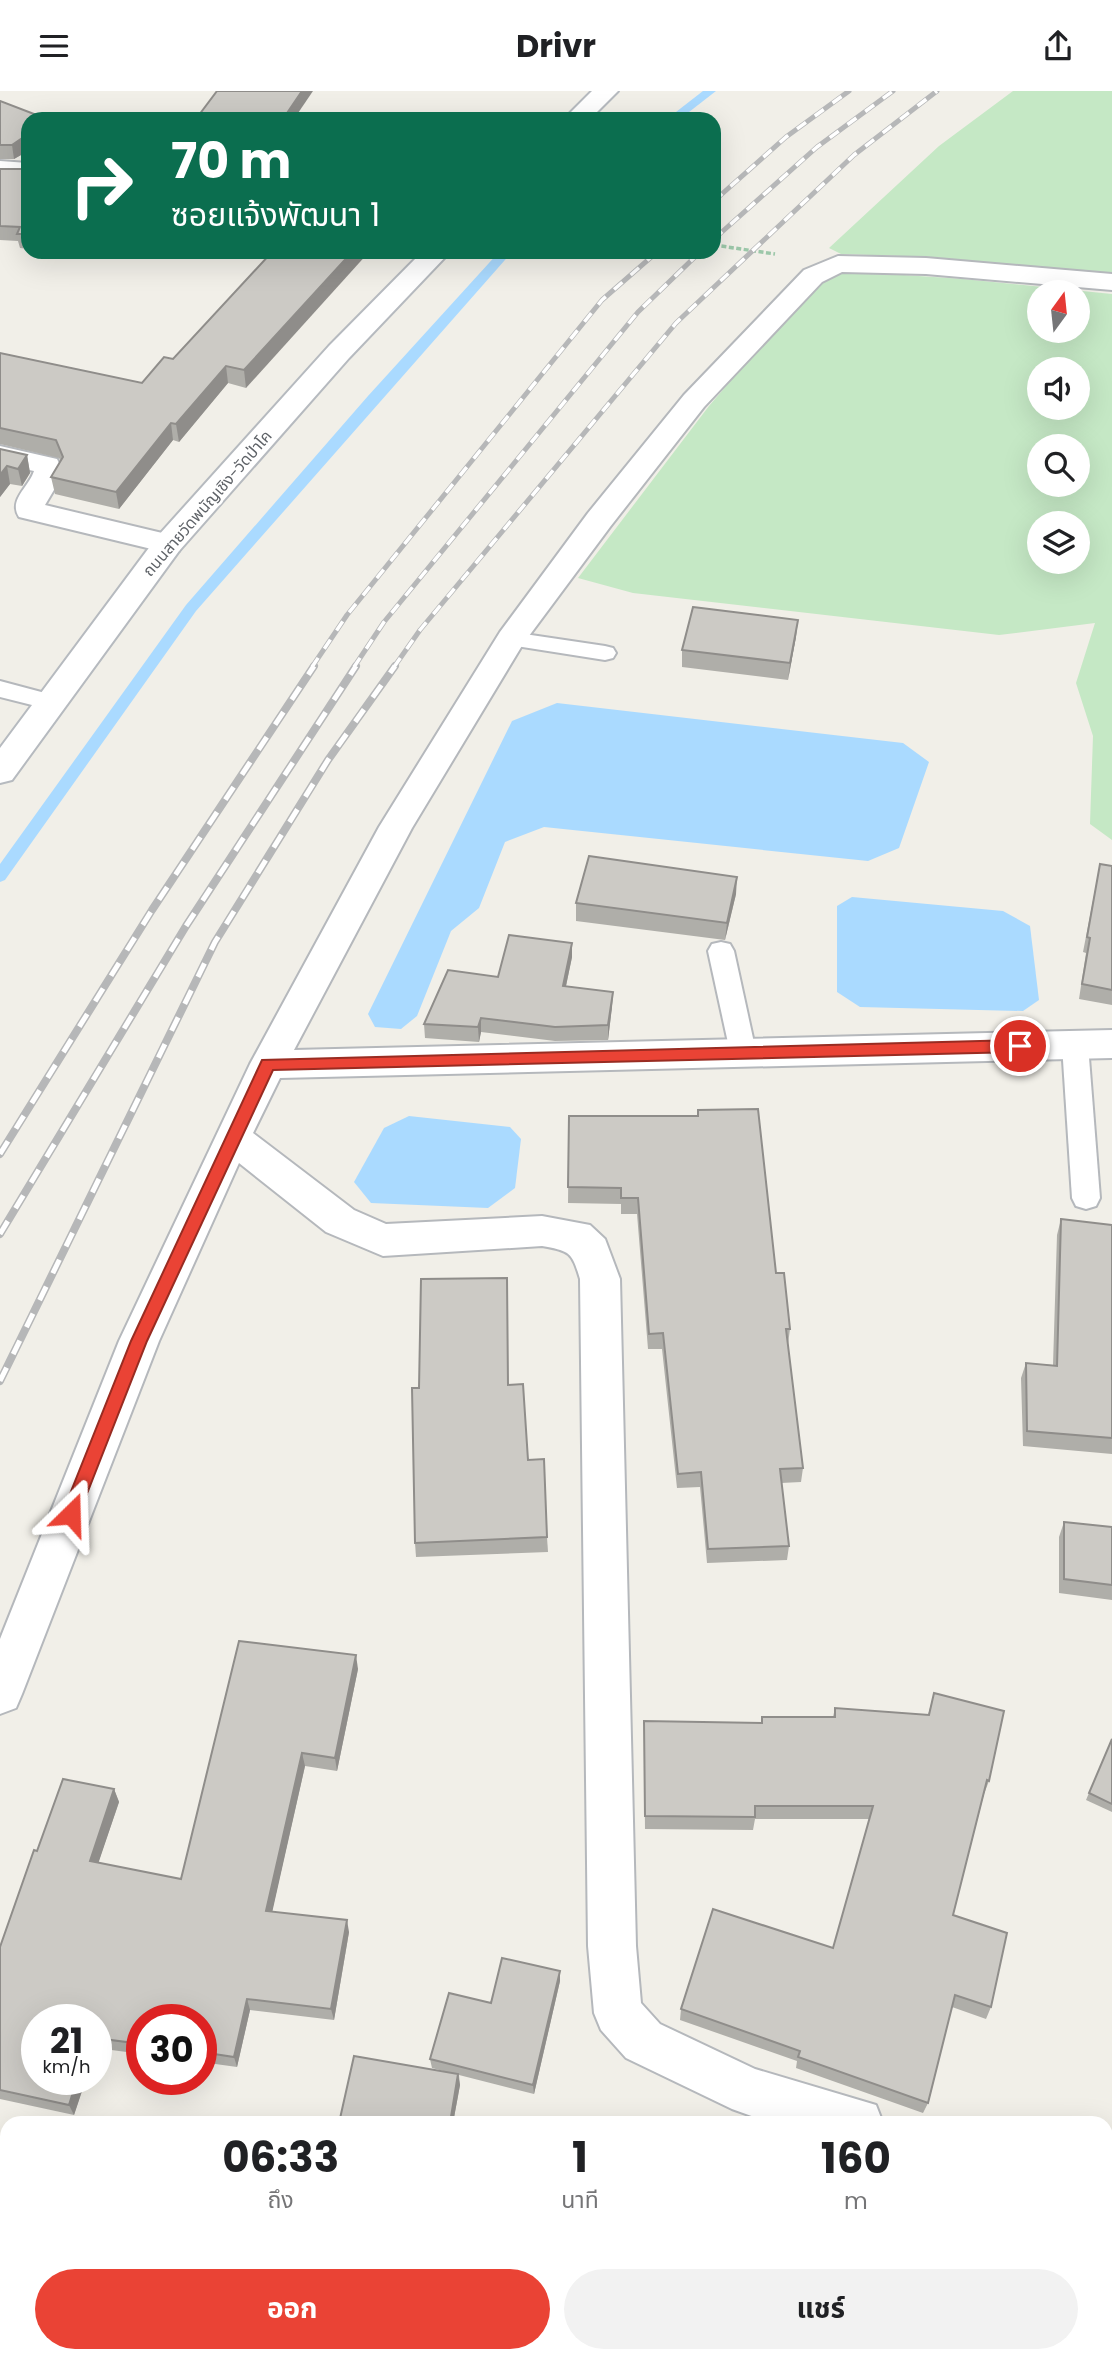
<!DOCTYPE html>
<html lang="th">
<head>
<meta charset="utf-8">
<style>
  :root { --surface:#fff; --page:#f2f2f2; --text:#202124; --muted:#757577; --accent:#ea4335 }
  body { margin:0; font-family:Poppins,"Noto Sans Thai",sans-serif; background:var(--page); color:var(--text); height:100vh; display:flex; flex-direction:column; font-size:26px; white-space:nowrap }
  * { box-sizing:border-box; margin:0 }
  p { font-size:23px; color:var(--muted) }
  .icon { flex:none; width:38px; height:38px; fill:none; stroke:currentColor; stroke-width:2; stroke-linecap:round; stroke-linejoin:round }
  .map { position:relative; flex:1; overflow:hidden }
  .drawer { position:absolute; left:0px; top:2025px; width:1113px; height:247px; display:flex; flex-direction:column; background:var(--surface); border-radius:21px 21px 0 0; box-shadow:0 7px 28px #0002 }
  .drawer>* { flex:none }
  .hud { position:absolute; left:21px; top:21px; width:700px; height:147px; border-radius:21px; box-shadow:0 7px 28px #0002; background:#0b6e4f; color:#fff; overflow:hidden }
  .needle { width:46px; rotate:15deg }
  .controls { position:absolute; left:1027px; top:189px; display:grid; gap:14px }
  .controls a { display:grid; place-items:center; width:63px; height:63px; border-radius:50%; background:var(--surface); box-shadow:0 7px 28px #0002; font-size:35px }
  .speed { position:absolute; left:21px; top:1913px; display:flex; gap:14px; font-size:35px; font-weight:700; text-align:center }
  .speed>* { display:grid; place-content:center; width:91px; height:91px; border-radius:50%; background:var(--surface); box-shadow:0 7px 28px #0002; line-height:1 }
  .speed small { font-size:18px; font-weight:400 }
  .speed .limit { border:10px solid #d22; background:#fff; color:#111 }
  .pin { position:absolute; display:grid; place-items:center; width:60px; height:60px; color:#fff; margin:-30px; border:4px solid #fff; border-radius:50%; box-shadow:0 2px 7px #0007 }
  .me { position:absolute; width:77px; margin:-38px; rotate:22deg; stroke-linejoin:round; filter:drop-shadow(0 0 5px #0008) }
  .turn { display:flex; align-items:center; gap:24px; height:147px; padding:0 35px; font-size:32px }
  .turn .icon { width:91px; height:91px; stroke-width:2.5 }
  .turn b { display:block; font-size:49px; line-height:60px }
  .eta { display:flex; justify-content:space-evenly; align-items:center; height:119px; text-align:center }
  .eta b { font-size:42px; font-weight:700; line-height:49px }
  .primary-button { display:flex; gap:14px; margin-top:auto; padding:14px 35px }
  .primary-button a { flex:1; height:80px; border-radius:42px; background:var(--accent); color:#fff; font-size:28px; font-weight:700; line-height:80px; text-align:center }
  .primary-button a+a { background:var(--page); color:var(--text) }
  header { display:flex; justify-content:space-between; align-items:center; height:91px; padding:0 35px; background:var(--surface); font-size:32px; font-weight:700 }
  .map>svg:first-child { display:block }
</style>
</head>
<body>
<header><svg class="icon" aria-label="menu" viewBox="0 0 24 24"><path d="M4 6h16M4 12h16M4 18h16"/></svg>Drivr<svg class="icon" aria-label="share" viewBox="0 0 24 24"><path d="M12 15V3M7 8l5-5 5 5M5 13v7h14v-7"/></svg></header>
<div class="map">
<svg width="1112" height="2270" viewBox="0 0 1112 2270">
  <rect width="100%" height="100%" fill="#f1efe8"/>
  <g fill="#c5e8c5" fill-rule="evenodd">
    <path d="M1013,0H1112V184L932,166L841,163L829,157L939,55Z"/>
    <path d="M845,180L963,188L1112,203V749L1090,733L1093,645L1076,592L1095,532L999,544L633,502L578,487L709,315L817,189ZM1040,201H1078V240H1040ZM1040,278H1078V317H1040ZM1040,355H1078V394H1040ZM1040,432H1078V471H1040Z"/>
    <path d="M1112,2092V2270H1082V2265L1106,2264V2100Z"/>
  </g>
  <g fill="#aadaff">
    <path d="M557,612L903,652L929,671L899,757L868,770L544,736L505,751L479,817L451,840L417,925L401,938L375,936L368,923L512,630Z"/>
    <path d="M852,806L1003,820L1030,835L1039,909L1023,920L860,916L837,901V815Z"/>
    <path d="M409,1025L510,1036L521,1048L515,1097L488,1117L371,1112L354,1091L384,1037Z"/>
  </g>
  <g fill="none" stroke-linecap="round" stroke-linejoin="round">
    <g fill="#aadaff" fill-rule="evenodd">
      <path d="M703,0H716L680,28H667Z"/>
      <path d="M499,161H512L196,520L5,789L0,791V773L186,514L368,305Z"/>
    </g>
    <g stroke="#b5b8bc" stroke-width="4">
      <g id="service">
        <path d="M511,541L605,555L613,557L616,562L613,567L605,569L503,553L500,548L503,543Z"/>
        <path d="M0,590L60,606L64,611L60,616L52,619L0,606Z"/>
        <path d="M721,851L730,853L734,860L756,961L752,968L743,971L734,968L730,961L708,860L712,853Z"/>
        <path d="M1075,944L1084,947L1088,954L1100,1107L1096,1115L1086,1118L1076,1115L1072,1107L1062,954L1066,947Z"/>
      </g>
    </g>
    <g stroke="#b5b8bc" stroke-width="4">
      <g id="minor">
        <path d="M0,70L28,72V88L0,86Z"/>
        <path d="M838,165L926,167L1112,183V199L926,183L842,181L822,191L704,316L610,436L523,553L412,737L294,959L1112,939V967L280,987L253,1042L354,1119L386,1133L542,1125L590,1134L605,1148L620,1188L636,1855L641,1912L660,1933L755,1978L876,2014L883,2032H771L732,2018L626,1967L601,1939L594,1922L588,1855L580,1188C572,1161 570,1160 542,1155L383,1165L326,1141L239,1072L159,1250L22,1603L16,1617L0,1623V1548L119,1250L250,973L379,736L500,541L588,422L684,304L804,179Z"/>
        <path d="M0,355L57,368L64,382L45,414L179,446L183,453L179,460L168,462L19,426C8,409 29,396 34,380L0,373Z"/>
        <rect x="932" y="2264" width="52" height="6"/>
      </g>
    </g>
    <g stroke="#b6babf" stroke-width="4">
      <g id="secondary">
        <path d="M592,0H618L590,28H564Z"/>
        <path d="M422,161H450L349,267L179,460L12,689L0,692V657L157,446L329,255Z"/>
      </g>
    </g>
    <path stroke="#9cc7a9" stroke-width="3.5" stroke-dasharray="5 2.5" stroke-linecap="butt" d="M714,154L775,163"/>
    <use href="#service" fill="#fff" fill-rule="evenodd"/>
    <use href="#minor" fill="#fff" fill-rule="evenodd"/>
    <use href="#secondary" fill="#fff" fill-rule="evenodd"/>
    <g stroke="#b6b7b8" stroke-width="5">
      <g id="rail-far1">
        <path d="M714,110L786,46L849,0"/>
        <path d="M714,148L817,56L893,0"/>
        <path d="M312,576L347,524L602,209L657,161"/>
        <path d="M354,576L384,531L638,221L700,161"/>
        <path d="M394,576L420,539L676,232L854,64L937,0"/>
      </g>
    </g>
    <g stroke="#b6b7b8" stroke-width="8">
      <g id="rail">
        <path d="M0,1063L152,819L314,575"/>
        <path d="M0,1143L186,835L356,575"/>
        <path d="M0,1290L215,851L328,669L395,575"/>
      </g>
    </g>
    <use href="#rail-far1" stroke="#fff" stroke-width="3.5" stroke-dasharray="11" stroke-linecap="butt"/>
    <use href="#rail" stroke="#fff" stroke-width="5" stroke-dasharray="15" stroke-linecap="butt"/>
  </g>
  <g fill="#afaea9">
    <path d="M0,10L28,28V60L14,68H0Z"/>
    <path d="M0,78H28V158L20,157L18,150L0,149Z"/>
    <path d="M272,161L246,297L228,292L179,351L173,349L119,418L55,403L51,386L61,370L59,367L0,353V262L142,292L173,268Z"/>
    <path d="M0,358L27,364L30,382L22,395L10,393L0,406Z"/>
    <path d="M796,546L788,589L682,576V559Z"/>
    <path d="M1100,773L1112,775V914L1079,908L1086,862L1083,861Z"/>
    <path d="M736,803L725,849L576,830V812Z"/>
    <path d="M572,852V866L566,895L613,901L612,916L608,949L555,950L481,941L479,951L425,947L424,933L498,886Z"/>
    <path d="M698,1019L776,1182L790,1238L788,1253L803,1377L801,1391L781,1392L789,1455L787,1469L707,1472L700,1396L677,1397L662,1258H648L637,1123H621V1113L568,1112L569,1025H697Z"/>
    <path d="M1061,1128L1112,1134V1363L1023,1355L1021,1287L1026,1272L1053,1274L1057,1144Z"/>
    <path d="M508,1294L547,1446L548,1461L416,1466L415,1452Z"/>
    <path d="M1064,1431L1112,1436V1509L1059,1502V1446Z"/>
    <path d="M358,1578L337,1680L305,1675L272,1820L349,1841L334,1929L250,1919L237,1976L201,1971V1928H142V1963L96,1957V1928L37,1988H86L74,2024L0,2008V1856L37,1760L114,1698L119,1711L98,1772L181,1788Z"/>
    <path d="M934,1602L989,1690L984,1703L953,1824L991,1916L986,1928L952,1916L928,2012L923,2022L796,1977L797,1970L680,1929L681,1918L833,1857L869,1728H755L753,1739L645,1738L644,1643V1630L761,1632L762,1626H833L835,1617L928,1624Z"/>
    <path d="M1112,1648V1721L1086,1709Z"/>
    <path d="M560,1890L534,2003L459,1984L460,1994L453,2032H339L447,1981L432,1977L430,1968L491,1912Z"/>
    <path d="M0,2108L2,2111H7V2260L0,2259Z"/>
    <path d="M33,2264H71L70,2270Z"/>
  </g>
  <g fill="#8f8d8a">
    <path d="M302,0H313L294,28H283Z"/>
    <path d="M28,43V60L14,68L12,54Z"/>
    <path d="M352,161H369L246,297L244,279Z"/>
    <path d="M226,275L228,292L179,351L176,333Z"/>
    <path d="M171,332L173,349L119,418L116,401Z"/>
    <path d="M27,364L30,382L22,395L18,378Z"/>
    <path d="M7,375L10,393L0,406V384Z"/>
    <path d="M798,529L796,546L788,589L790,572Z"/>
    <path d="M737,786L736,803L725,849L727,832Z"/>
    <path d="M572,852V866L563,909V895Z"/>
    <path d="M613,901L612,916L608,949V934Z"/>
    <path d="M481,927V941L479,951L478,936Z"/>
    <path d="M356,1564L358,1578L337,1680L335,1667Z"/>
    <path d="M302,1662L305,1675L270,1831L266,1820Z"/>
    <path d="M114,1698L119,1711L95,1782L90,1770Z"/>
    <path d="M347,1829L349,1841L334,1929L331,1918Z"/>
    <path d="M560,1880V1890L534,2003L533,1994Z"/>
    <path d="M247,1908L250,1919L237,1976L234,1966Z"/>
    <path d="M458,1983L460,1994L453,2032H450Z"/>
    <path d="M77,1988H86L74,2024L69,2014Z"/>
    <path d="M66,2264H71L70,2270Z"/>
  </g>
  <g fill="#cccac5" stroke="#8f8d8a" stroke-width="2">
    <path d="M217,0H302L283,28H196Z"/>
    <path d="M0,10L47,28H28V43L12,54H0Z"/>
    <path d="M0,78H28V143H17L20,136L0,135Z"/>
    <path d="M272,161H352L244,279L226,275L176,333L171,332L116,401L51,386L63,366L56,349L0,337V262L142,292L164,266L173,268Z"/>
    <path d="M0,358L27,364L18,378L7,375L0,384Z"/>
    <path d="M693,516L798,529L790,572L682,559Z"/>
    <path d="M589,765L737,786L727,832L576,812Z"/>
    <path d="M1100,773L1112,775V899L1082,893L1090,847L1087,846Z"/>
    <path d="M509,844L572,852L563,895L613,901L608,934L555,936L481,927L478,936L424,933L448,879L498,886Z"/>
    <path d="M758,1018L776,1182H784L790,1238H786L803,1377L780,1378L789,1455L708,1458L701,1381L678,1383L663,1242L649,1243L638,1107H621V1097L568,1096L569,1025H698V1019Z"/>
    <path d="M1061,1128L1112,1134V1347L1027,1340L1026,1272L1057,1275Z"/>
    <path d="M507,1187L508,1294L523,1293L528,1369L544,1368L547,1446L415,1452L412,1297H419L421,1188Z"/>
    <path d="M1064,1431L1112,1436V1494L1064,1488Z"/>
    <path d="M239,1550L356,1564L335,1667L302,1662L266,1820L347,1829L331,1918L247,1908L234,1966L201,1961V1928H142V1953L96,1947V1928H37V1988H77L69,2014L0,1999V1856L34,1759L37,1760L63,1688L114,1698L90,1770L181,1788Z"/>
    <path d="M934,1602L1004,1620L989,1690L987,1689L953,1824L1007,1842L991,1916L955,1904L928,2012L798,1966L800,1960L681,1918L713,1818L833,1857L873,1715H755V1726L645,1725L644,1630L762,1632V1626H835V1617L929,1624Z"/>
    <path d="M1112,1648V1713L1089,1702Z"/>
    <path d="M502,1867L560,1880L533,1994L430,1968L449,1902L491,1912Z"/>
    <path d="M354,1965L458,1983L450,2032H339Z"/>
    <path d="M0,2110L7,2111V2254L0,2253Z"/>
    <rect x="407" y="2264" width="121" height="6"/>
  </g>
  <path fill="#ea4335" stroke="#982c22" stroke-width="2" d="M1020,949L1027,955L1020,961L273,979L147,1250L79,1423L77,1429L71,1431L64,1429L62,1423L131,1250L262,969Z"/>
  <g text-anchor="middle" stroke-width="5" stroke-linejoin="round" paint-order="stroke">
    <g font-size="16" fill="#5f6368" stroke="#fff">
      <text transform="translate(207 412) rotate(-49)" y="6">ถนนสายวัดพนัญเชิง-วัดป่าโค</text>
    </g>
  </g>
</svg>
<div class="controls">
<a><svg class="needle" viewBox="-14 -14 28 28"><path d="M0-13l5 13h-10z" fill="#e53935"/><path d="M0 13l5-13h-10z" fill="#757577"/></svg></a>
<a><svg class="icon" aria-label="sound" viewBox="0 0 24 24"><path d="M4 9h4l5-4v14l-5-4H4zM17 9q2 3 0 6"/></svg></a>
<a><svg class="icon" aria-label="search" viewBox="0 0 24 24"><circle cx="10" cy="10" r="6"/><path d="M15 15l6 6"/></svg></a>
<a><svg class="icon" aria-label="layers" viewBox="0 0 24 24"><path d="M12 4l9 5-9 5-9-5zM3 14l9 5 9-5"/></svg></a>
</div>
<div class="speed"><div>21<small>km/h</small></div><div class="limit">30</div></div>
<div class="pin" style="left:1020px;top:955px;background:#d93025"><svg class="icon" aria-label="arrive" viewBox="0 0 24 24"><path d="M6 21V4h12l-3 4 3 4H6"/></svg></div>
<svg class="me" style="left:71px;top:1423px" viewBox="-20 -20 40 40"><path d="M0-17L14 15 0 8-14 15z" fill="#ea4335" stroke="#fff" stroke-width="4"/></svg>
<div class="hud">
<div class="turn"><svg class="icon" aria-label="right" viewBox="0 0 24 24"><path d="M7 20v-9h11M14 6l5 5-5 5"/></svg><div><b>70 m</b>ซอยแจ้งพัฒนา 1</div></div>
</div>
<section class="drawer">
<div class="eta">
<div><b>06:33</b><p>ถึง</p></div>
<div><b>1</b><p>นาที</p></div>
<div><b>160</b><p>m</p></div>
</div>
<div class="primary-button"><a>ออก</a><a>แชร์</a></div>
</section>
</div>
</body>
</html>
